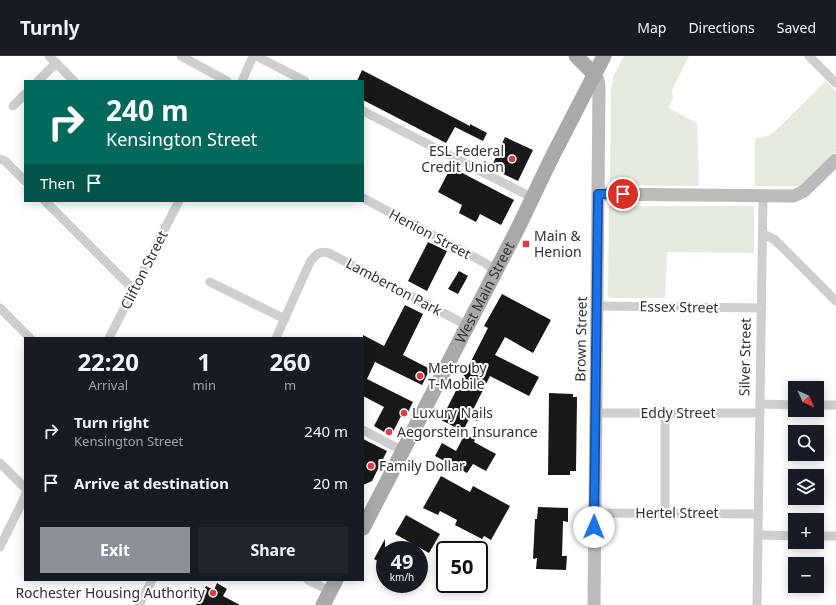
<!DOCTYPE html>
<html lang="en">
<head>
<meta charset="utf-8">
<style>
  :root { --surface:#171b24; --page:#20242c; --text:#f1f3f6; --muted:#9ea1a6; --line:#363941; --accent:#8c9099 }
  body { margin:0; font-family:"Noto Sans",sans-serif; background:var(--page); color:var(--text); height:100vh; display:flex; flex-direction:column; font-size:15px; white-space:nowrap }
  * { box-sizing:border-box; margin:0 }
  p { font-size:13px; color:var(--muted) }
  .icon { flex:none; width:22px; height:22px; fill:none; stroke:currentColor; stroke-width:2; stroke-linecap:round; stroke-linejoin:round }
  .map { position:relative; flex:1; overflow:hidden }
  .panel { position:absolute; left:24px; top:281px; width:340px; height:244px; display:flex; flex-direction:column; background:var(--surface); border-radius:0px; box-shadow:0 2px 10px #0003 }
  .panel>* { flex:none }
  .top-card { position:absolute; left:24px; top:24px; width:340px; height:122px; border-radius:0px; box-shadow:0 2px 10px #0003; background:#00695c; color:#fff; overflow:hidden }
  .needle { width:26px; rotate:135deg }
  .tools { position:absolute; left:788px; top:325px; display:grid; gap:8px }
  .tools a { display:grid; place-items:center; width:36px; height:36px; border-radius:0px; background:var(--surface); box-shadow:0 2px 10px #0003; font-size:20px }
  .speed { position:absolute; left:376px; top:485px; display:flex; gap:8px; font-size:20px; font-weight:700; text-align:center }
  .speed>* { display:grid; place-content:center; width:52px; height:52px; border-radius:50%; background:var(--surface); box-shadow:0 2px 10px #0003; line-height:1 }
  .speed small { font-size:10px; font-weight:400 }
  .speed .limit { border:2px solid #111; border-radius:6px; background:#fff; color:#111 }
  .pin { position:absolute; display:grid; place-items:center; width:34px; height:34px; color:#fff; margin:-17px; border:2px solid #fff; border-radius:50%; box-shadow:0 1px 4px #0007 }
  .me { position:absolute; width:44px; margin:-22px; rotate:1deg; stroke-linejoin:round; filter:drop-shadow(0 0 3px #0008) }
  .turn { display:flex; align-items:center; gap:14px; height:84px; padding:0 16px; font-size:18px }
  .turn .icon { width:52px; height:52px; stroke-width:2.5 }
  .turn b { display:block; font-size:28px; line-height:34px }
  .then { display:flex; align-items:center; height:38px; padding:0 16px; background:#0003; gap:8px; font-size:15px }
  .eta { display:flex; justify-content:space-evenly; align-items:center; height:68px; text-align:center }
  .eta b { font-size:24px; font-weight:700; line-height:28px }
  .cta { display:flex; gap:8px; margin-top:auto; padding:8px 16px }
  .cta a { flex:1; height:46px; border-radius:0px; background:var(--accent); color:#fff; font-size:16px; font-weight:700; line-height:46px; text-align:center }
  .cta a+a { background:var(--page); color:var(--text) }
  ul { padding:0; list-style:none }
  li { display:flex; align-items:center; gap:12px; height:52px; padding:0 16px }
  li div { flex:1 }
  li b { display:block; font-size:15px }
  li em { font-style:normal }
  header { display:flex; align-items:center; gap:24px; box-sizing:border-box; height:56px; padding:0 20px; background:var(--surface); border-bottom:1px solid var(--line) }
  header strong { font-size:19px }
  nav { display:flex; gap:22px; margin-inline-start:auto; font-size:14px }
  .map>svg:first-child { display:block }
</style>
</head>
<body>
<header>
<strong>Turnly</strong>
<nav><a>Map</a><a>Directions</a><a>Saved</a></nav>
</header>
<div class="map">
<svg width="836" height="549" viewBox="0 0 836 549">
  <rect width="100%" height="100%" fill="#fff"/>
  <g fill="#e4eadd">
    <path d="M624,0H689L672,34L673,42L668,52L697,67L699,130L610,129L611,31L614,24L612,23Z"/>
    <path d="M826,25L836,35V95L800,130H755V83L771,79Z"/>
    <path d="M609,150H754V197L667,196L665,242H609L608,239Z"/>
  </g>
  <g fill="#181818">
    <path d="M362,14L470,70V68L487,77L483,85L455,71L446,87L363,44V25H357Z"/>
    <path d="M505,81L533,94L518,125L491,112Z"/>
    <path d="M451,111L514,144L501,169L480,158L476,166L459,157L462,149L438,136Z"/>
    <path d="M428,186L447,195L427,235L408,225Z"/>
    <path d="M459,215L468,220L458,238L448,233Z"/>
    <path d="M502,238L551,264L533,297L505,281L495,299L539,321L529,340L490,320L474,352L482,356L477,365L470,361L463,375L441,364L488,272L484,270Z"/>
    <path d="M405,249L423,258L403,299L430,313L422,329L375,306L367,323L413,346L405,362L401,360L391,380L374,370L384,351L363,340V279L384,290Z"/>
    <path d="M549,337L573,338V341H577L576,415H570V419H548Z"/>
    <path d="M465,378L475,384L474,386L496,398L486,415L473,408L467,417L435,400L442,387L456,395Z"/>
    <path d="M363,383L387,395L372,425L363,429Z"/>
    <path d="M441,420L470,436L473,430L510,450L491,484L484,480L482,483L455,469L457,464L440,455L438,459L423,452Z"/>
    <path d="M538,451L568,452V466L563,465L562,500H567L566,514L536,513L537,502L533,503L535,463H537Z"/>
    <path d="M406,459L440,478L429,497L395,478Z"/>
    <path d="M385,483V509L374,503Z"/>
    <path d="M217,527L227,533L223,540L240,549H196L206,530L214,534Z"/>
  </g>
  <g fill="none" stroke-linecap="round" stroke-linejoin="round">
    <g stroke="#cecece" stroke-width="9">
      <path d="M49,0L74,25"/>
      <path d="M181,0L227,25"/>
      <path d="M256,0L305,25"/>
      <path d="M809,0L836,27"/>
      <path d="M38,25L56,7"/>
      <path d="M242,25L253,0"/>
      <path d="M13,50L25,38"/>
      <path d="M363,55L533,142"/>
      <path d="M0,103L5,105L25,125"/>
      <path d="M363,142L485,207L496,215"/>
      <path d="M45,145L134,234"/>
      <path d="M763,179L768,180L775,184L836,245"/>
      <path d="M210,226L285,263"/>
      <path d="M597,250L762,252"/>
      <path d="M0,252L30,282"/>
      <path d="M109,282L179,145"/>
      <path d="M276,282L310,206C316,199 319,194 329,197L468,270"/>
      <path d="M760,348L795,349"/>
      <path d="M817,349H836"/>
      <path d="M596,357H760"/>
      <path d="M665,357V457"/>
      <path d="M363,374L403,395"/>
      <path d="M0,407L25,432"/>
      <path d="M595,457L758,458"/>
      <path d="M758,479L795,480"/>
      <path d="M817,480H836"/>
      <path d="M0,491L25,440"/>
      <path d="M308,524L330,535"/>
      <path d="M139,549L152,524"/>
      <path d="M757,549L763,139"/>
    </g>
    <g stroke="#bbb" stroke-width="13">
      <path d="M598,138L794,140L804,135L836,104"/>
      <path d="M594,549L599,32L598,24L595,19"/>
    </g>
    <g stroke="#a9a9a9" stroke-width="15">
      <path d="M576,0L595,19"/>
      <path id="s1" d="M363,472L518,172L551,103L604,0"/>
      <path d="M323,549L336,524"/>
    </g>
  </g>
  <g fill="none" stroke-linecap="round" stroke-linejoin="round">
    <g stroke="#114b97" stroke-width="10">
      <path id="route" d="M594,471L598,138H623"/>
    </g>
    <use href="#route" stroke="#1a73e8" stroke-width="7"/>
  </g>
  <g fill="#e13a43" stroke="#fff" stroke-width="1.5">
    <circle cx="512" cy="103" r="4"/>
    <rect x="522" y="184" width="8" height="8" rx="2"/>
    <circle cx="420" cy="320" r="4"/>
    <circle cx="404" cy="357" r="4"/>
    <circle cx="389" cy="376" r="4"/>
    <circle cx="371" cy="410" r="4"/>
    <circle cx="213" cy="537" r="4"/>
  </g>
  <g text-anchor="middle" stroke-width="4" stroke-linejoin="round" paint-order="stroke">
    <g font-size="14" fill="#313131" stroke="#fff" text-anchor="start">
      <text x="504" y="100" text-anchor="end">ESL Federal<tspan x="504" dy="16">Credit Union</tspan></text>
      <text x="534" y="185">Main &amp;<tspan x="534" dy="16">Henion</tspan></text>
      <text x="428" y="317">Metro by<tspan x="428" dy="16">T-Mobile</tspan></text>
      <text x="412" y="362">Luxury Nails</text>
      <text x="397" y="381">Aegorstein Insurance</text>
      <text x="379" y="415">Family Dollar</text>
      <text x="205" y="542" text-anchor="end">Rochester Housing Authority</text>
    </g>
    <g font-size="14" fill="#313131" stroke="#fff">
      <text transform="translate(430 178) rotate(28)" y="5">Henion Street</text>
      <text transform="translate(144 214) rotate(-63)" y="5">Clifton Street</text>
      <text transform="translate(394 231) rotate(28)" y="5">Lamberton Park</text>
      <text dy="5" stroke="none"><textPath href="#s1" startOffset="265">West Main Street</textPath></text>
      <text transform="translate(679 251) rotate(1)" y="5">Essex Street</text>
      <text transform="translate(581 283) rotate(-89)" y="5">Brown Street</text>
      <text transform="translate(745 301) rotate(-89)" y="5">Silver Street</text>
      <text x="678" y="362">Eddy Street</text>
      <text x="677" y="462">Hertel Street</text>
    </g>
  </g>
</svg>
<div class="tools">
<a><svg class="needle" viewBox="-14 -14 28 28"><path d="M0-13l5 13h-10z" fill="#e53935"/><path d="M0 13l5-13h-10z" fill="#9ea1a6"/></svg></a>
<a><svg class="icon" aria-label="search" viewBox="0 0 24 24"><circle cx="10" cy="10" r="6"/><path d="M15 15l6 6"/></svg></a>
<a><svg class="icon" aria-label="layers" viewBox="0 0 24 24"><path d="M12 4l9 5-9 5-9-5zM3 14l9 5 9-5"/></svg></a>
<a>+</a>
<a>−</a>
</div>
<div class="speed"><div>49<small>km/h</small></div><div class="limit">50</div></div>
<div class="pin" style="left:623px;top:138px;background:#d93025"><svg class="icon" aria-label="arrive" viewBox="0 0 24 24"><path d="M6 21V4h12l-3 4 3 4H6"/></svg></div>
<svg class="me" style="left:594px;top:471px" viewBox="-20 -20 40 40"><circle r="19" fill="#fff"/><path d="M0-13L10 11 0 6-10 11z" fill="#1a73e8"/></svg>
<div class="top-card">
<div class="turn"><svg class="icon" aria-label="right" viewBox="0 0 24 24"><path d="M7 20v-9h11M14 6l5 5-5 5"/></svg><div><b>240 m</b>Kensington Street</div></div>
<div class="then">Then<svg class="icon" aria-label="arrive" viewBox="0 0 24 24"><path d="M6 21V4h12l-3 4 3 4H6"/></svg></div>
</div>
<section class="panel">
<div class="eta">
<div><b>22:20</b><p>Arrival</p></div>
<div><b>1</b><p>min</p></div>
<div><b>260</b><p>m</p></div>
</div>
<ul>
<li><svg class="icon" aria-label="right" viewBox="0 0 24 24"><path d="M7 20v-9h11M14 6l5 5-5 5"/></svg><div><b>Turn right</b><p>Kensington Street</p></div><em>240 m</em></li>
<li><svg class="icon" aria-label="arrive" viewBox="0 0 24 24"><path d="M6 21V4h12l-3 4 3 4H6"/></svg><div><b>Arrive at destination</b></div><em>20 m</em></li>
</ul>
<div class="cta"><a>Exit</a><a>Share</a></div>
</section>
</div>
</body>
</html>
